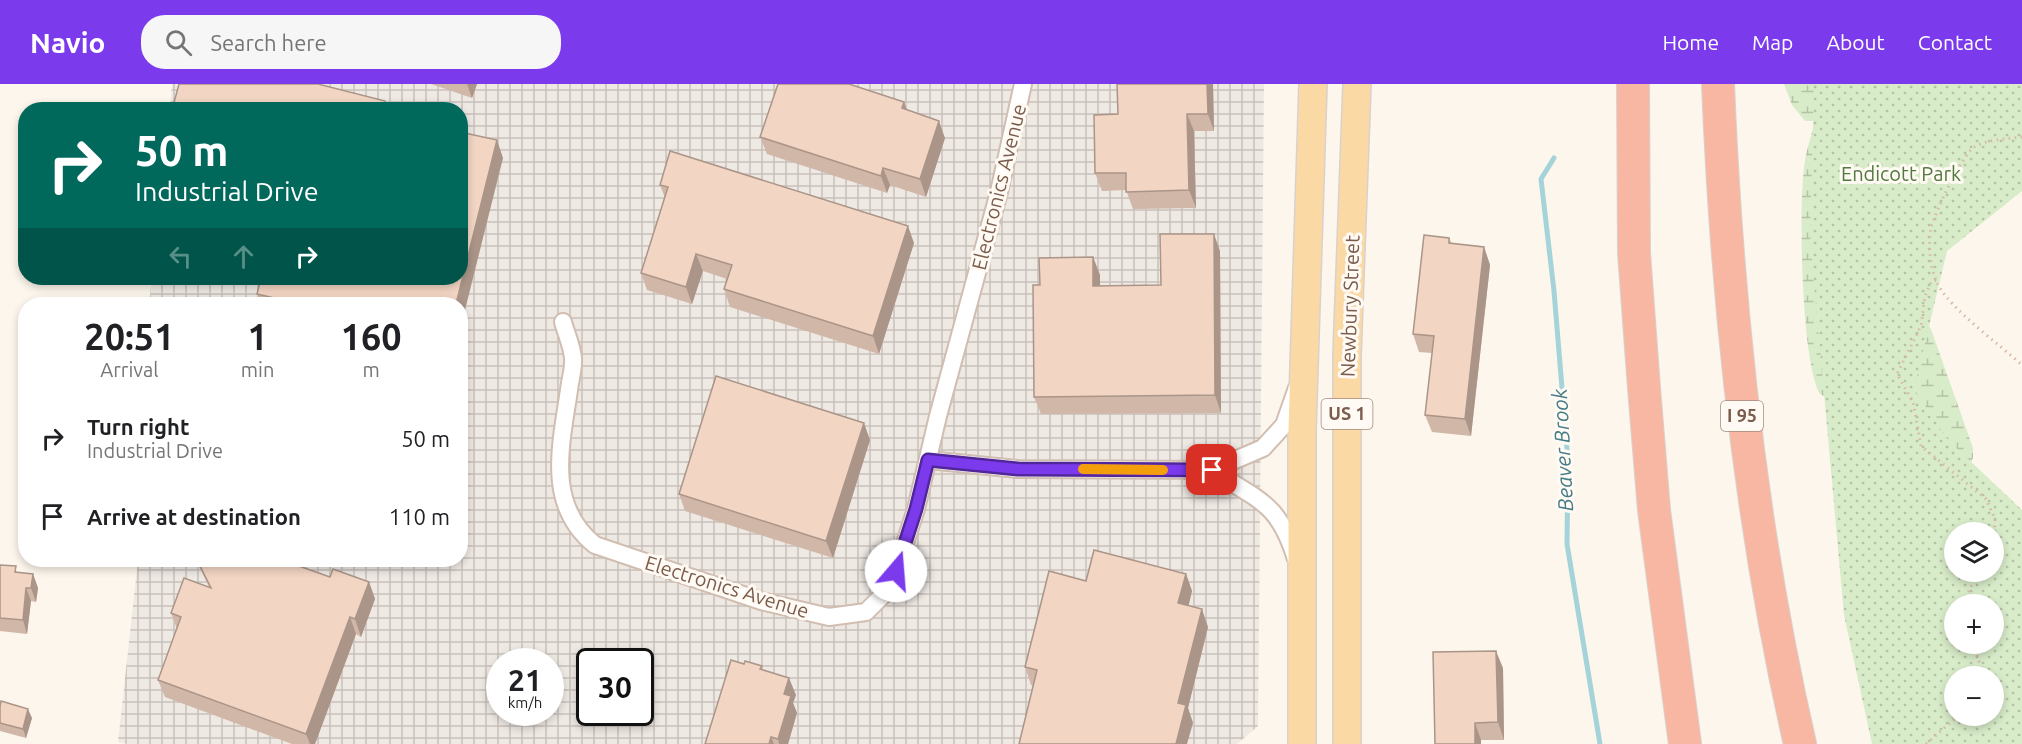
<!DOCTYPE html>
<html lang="en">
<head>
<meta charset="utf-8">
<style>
  :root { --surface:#fff; --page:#f6f6f6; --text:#202124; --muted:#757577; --accent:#7c3aed }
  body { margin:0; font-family:Ubuntu,sans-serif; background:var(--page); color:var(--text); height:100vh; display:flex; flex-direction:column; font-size:22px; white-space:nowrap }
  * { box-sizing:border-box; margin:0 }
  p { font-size:20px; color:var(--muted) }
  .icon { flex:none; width:33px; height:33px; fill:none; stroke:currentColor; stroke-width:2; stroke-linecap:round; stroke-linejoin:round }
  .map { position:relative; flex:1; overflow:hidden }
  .sheet { position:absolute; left:18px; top:213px; width:450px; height:270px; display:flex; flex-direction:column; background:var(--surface); border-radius:24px; box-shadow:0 3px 9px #0003 }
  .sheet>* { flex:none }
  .top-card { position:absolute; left:18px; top:18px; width:450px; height:183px; border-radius:24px; box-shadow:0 3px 9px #0003; background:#00695c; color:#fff; overflow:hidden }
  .buttons { position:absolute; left:1944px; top:438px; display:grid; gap:12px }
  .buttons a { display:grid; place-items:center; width:60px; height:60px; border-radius:50%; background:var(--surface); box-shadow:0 3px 9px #0003; font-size:30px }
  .speed { position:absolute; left:486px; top:564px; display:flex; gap:12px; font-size:30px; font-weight:700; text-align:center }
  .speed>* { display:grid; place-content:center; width:78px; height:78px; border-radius:50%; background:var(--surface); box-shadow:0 3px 9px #0003; line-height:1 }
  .speed small { font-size:15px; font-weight:400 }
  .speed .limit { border:3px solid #111; border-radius:9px; background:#fff; color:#111 }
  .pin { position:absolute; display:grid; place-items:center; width:51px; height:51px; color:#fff; margin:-26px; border-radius:12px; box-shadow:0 3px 9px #0006 }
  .me { position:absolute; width:66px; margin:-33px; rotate:18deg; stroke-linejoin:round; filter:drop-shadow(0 0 4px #0008) }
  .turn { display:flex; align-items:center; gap:21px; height:126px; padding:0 18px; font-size:27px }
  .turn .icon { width:78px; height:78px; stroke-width:2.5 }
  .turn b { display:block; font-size:42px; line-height:51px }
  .lanes { display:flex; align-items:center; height:57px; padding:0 18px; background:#0003; justify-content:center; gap:30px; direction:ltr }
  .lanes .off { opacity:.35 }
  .eta { display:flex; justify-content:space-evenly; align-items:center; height:102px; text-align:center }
  .eta b { font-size:36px; font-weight:700; line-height:42px }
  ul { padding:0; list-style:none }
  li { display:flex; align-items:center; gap:18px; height:78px; padding:0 18px }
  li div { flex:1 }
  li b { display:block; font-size:22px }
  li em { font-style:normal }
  header { display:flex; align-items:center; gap:36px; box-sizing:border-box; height:84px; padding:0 30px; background:var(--accent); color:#fff }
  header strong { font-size:28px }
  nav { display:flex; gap:33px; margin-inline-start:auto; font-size:21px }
  .search { width:420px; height:54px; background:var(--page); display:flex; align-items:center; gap:15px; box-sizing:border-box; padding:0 21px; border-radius:24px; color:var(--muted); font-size:22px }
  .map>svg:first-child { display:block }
</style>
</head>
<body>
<header>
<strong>Navio</strong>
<div class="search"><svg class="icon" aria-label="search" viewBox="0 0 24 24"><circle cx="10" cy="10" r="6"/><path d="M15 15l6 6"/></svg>Search here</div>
<nav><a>Home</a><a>Map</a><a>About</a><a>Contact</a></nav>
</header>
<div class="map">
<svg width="2022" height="660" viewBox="0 0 2022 660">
  <defs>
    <pattern id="industrial-grid" width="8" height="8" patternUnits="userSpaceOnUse" patternTransform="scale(1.5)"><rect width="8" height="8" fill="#efe9e4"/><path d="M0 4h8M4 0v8" fill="none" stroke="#c7c0bb"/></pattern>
    <pattern id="wetland-marsh" width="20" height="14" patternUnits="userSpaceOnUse" patternTransform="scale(1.5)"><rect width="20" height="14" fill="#d8ecc9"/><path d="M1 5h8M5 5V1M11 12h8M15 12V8" fill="none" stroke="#b4c2a5"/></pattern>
    <pattern id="park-dots" width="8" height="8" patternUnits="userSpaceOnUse" patternTransform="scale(1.5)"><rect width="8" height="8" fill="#d8ecc9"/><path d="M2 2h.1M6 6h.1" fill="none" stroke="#b4c2a5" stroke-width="1.8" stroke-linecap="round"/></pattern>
  </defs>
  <rect width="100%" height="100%" fill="#fdf6ec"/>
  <path fill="url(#industrial-grid)" fill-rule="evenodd" d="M172,0H1264L1258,642L1237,660H127L118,658L138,476H460V220H149L152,194H460V26L170,25ZM500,578H550V628H500ZM590,578H640V628H590Z"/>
  <path fill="url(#wetland-marsh)" d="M1784,0H1816L1932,248L1973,364V374L1969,382L1820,310C1801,280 1798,115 1805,77C1807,63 1812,50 1815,37H1805L1792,21Z"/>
  <path fill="url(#park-dots)" fill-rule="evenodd" d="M1814,0H2022V107L1947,167L1914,305L1947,355L2022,426V660H1872L1844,531L1810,154ZM1954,448H1994V488H1954ZM1954,520H1994V560H1954ZM1954,592H1994V632H1954Z"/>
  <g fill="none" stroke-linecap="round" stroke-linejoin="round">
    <path stroke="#a5d3da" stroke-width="5" d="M1554,74L1541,95L1554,207L1568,377L1567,460L1600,660"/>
    <g stroke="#d1beb0" stroke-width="20">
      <g id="minor">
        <path d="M563,238C566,249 572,262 573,274C574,284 570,296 569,306C561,361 545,421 595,461L761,517L829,533L866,528L885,509L896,487L916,425L938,332L999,108L1023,0"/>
        <path d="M928,376L1018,385L1212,386L1263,364L1284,341L1297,304"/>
        <path d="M1212,386C1258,417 1278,417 1296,475"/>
      </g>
    </g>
    <g stroke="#dad1cd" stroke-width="30">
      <g id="primary">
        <path d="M1302,660V346L1313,0"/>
        <path d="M1347,660V271L1357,0"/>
      </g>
    </g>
    <g stroke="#dad1cd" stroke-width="34">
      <g id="motorway">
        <path d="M1633,0L1634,169L1644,304L1654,426L1685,660"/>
        <path d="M1718,0C1727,223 1750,443 1800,660"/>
      </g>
    </g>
    <g stroke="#d9b8a5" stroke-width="3" stroke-dasharray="1.5 4.5" stroke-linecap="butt">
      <path d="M2022,53C2007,55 1986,55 1973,64C1962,72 1934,130 1931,144C1928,160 1930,184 1937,199C1950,225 1999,260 2022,281"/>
      <path d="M1936,196L1931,198L1925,212L1921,242L1897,290L1913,318L1921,362L1986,415L1995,435L1994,457"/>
      <path d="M1967,520L1968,509L1978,488"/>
      <path d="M1973,560L1984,592"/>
      <path d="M1926,660L1958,632"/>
    </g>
    <use href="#minor" stroke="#fff" stroke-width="16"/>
    <use href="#primary" stroke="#fbd9a5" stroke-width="27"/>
    <use href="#motorway" stroke="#f7b7a3" stroke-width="32"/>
  </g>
  <g fill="#d1b7a8">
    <path d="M431,0H477L472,14Z"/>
    <path d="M1117,0H1213L1214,47H1194L1196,124L1133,125L1126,106L1102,107L1095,89L1118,30Z"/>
    <path d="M904,18L907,26L945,54L926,113L890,101L887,109L767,70L760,53Z"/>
    <path d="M503,74L460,220H261L257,210Z"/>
    <path d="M660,101L914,159L879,270L730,223L724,205L727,195L703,187L692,220L647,206L641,189L665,114Z"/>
    <path d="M1449,154L1452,160L1484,163L1490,181L1471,352L1432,348L1425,331L1432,269L1419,268L1413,250Z"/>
    <path d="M1220,167L1221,329L1041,330L1034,313L1040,201L1093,173L1100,191V202L1161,201Z"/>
    <path d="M870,356L833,474L685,427L679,410Z"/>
    <path d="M196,476H282L330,493L369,498L375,515L361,553L356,550L315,660H292L165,613L158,596L177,545L171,529L209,503Z"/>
    <path d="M0,481L18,488L33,490L38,504L36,518L31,517L27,550L0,547Z"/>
    <path d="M1186,490L1192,507L1188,522L1208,543L1188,624L1193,639L1031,601L1025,583L1086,497Z"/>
    <path d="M744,580L762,582L763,586L796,611L793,619L797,629L788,660H705Z"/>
    <path d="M1503,584L1504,656H1481L1435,660Z"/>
    <path d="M0,622L32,634L26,654L0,647Z"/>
  </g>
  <g fill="#aa9588">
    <path d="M467,0H477L472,14Z"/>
    <path d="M1207,0H1213L1214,47L1208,30Z"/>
    <path d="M385,17L389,26H383Z"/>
    <path d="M904,18L910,35L902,24Z"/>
    <path d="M1187,30L1194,47L1196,124L1189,106Z"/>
    <path d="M939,37L945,54L926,113L920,95Z"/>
    <path d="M497,56L503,74L460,246V220H456Z"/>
    <path d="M883,84L890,101L887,109L881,92Z"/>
    <path d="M908,142L914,159L879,270L873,252Z"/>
    <path d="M1214,150L1220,167L1221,329L1215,311Z"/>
    <path d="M1484,163L1490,181L1471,352L1465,335Z"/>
    <path d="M696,170L703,187L692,220L686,203Z"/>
    <path d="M1093,173L1100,191V219L1093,202Z"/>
    <path d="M864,339L870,356L833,474L826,457Z"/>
    <path d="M33,490L38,504L36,518L31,504Z"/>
    <path d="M1186,490L1192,507L1185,537L1178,519Z"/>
    <path d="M369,498L375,515L361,553L355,535Z"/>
    <path d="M26,504L31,517L27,550L23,536Z"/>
    <path d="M1202,525L1208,543L1188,624L1193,639L1187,660H1176L1178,619Z"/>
    <path d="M350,533L356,550L315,660H310L306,650Z"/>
    <path d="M1496,567L1503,584L1504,656L1498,638Z"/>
    <path d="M789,594L796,611L793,619L797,629L788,660H779L778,655L784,610Z"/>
    <path d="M28,625L32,634L26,654L23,645Z"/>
    <path d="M1475,639L1481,656V660H1475Z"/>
    <path d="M771,653L774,660H769Z"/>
  </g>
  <g fill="#f3d5c3" stroke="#aa9588" stroke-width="1.5">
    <path d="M179,0H318L385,17L383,26H172Z"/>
    <path d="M778,0H849L904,18L902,24L939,37L920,95L883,84L881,92L760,53Z"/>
    <path d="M1117,0H1207L1208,30H1187L1189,106L1126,108V89H1095L1094,31L1118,30Z"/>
    <path d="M460,48L497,56L456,220H300L257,210L261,194H460Z"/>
    <path d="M670,67L908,142L873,252L724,205L732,181L696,170L686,203L641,189L668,103L660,101Z"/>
    <path d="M1160,150H1214L1215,311L1034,313L1033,201H1040L1039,174L1093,173V202L1161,201Z"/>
    <path d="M1424,151L1449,154V159L1484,163L1465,335L1425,331L1434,252L1413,250Z"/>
    <path d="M716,292L864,339L826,457L679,410Z"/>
    <path d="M1094,466L1186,490L1178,519L1202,525L1178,619L1186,621L1176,660H1019L1037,586L1025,583L1049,487L1086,497Z"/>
    <path d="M197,476H282L330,493L333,485L369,498L355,535L350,533L306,650L158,596L181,533L171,529L184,494L211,504Z"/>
    <path d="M0,481L16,482L15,488L33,490L31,504H26L23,536L0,534Z"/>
    <path d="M1496,567L1498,638L1475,639V660H1435L1433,568Z"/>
    <path d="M731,576L744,580L745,577L762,582L760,585L789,594L784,610L791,612L778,655L771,653L769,660H705Z"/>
    <path d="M1,617L28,625L23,645L0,639V622Z"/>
  </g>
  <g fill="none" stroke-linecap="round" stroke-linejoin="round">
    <g stroke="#51269a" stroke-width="15">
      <path id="route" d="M896,487L916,425L928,376L1018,385L1212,386"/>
    </g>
    <use href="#route" stroke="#7c3aed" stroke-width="10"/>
    <path stroke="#f59e0b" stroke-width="10" d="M1083,385L1163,386"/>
  </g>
  <g text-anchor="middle" stroke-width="6" stroke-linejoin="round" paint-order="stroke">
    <g fill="#fffaf3" stroke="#a28b7f" stroke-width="1.5">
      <rect x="1321.5" y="315" width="51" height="30" rx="4.5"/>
      <rect x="1721" y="317" width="42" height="30" rx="4.5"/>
    </g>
    <g font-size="18" font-weight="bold" fill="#7a5c4d">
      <text x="1347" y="336">US 1</text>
      <text x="1742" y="338">I 95</text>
    </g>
    <g font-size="20" fill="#537a41" stroke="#fffaf3">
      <text x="1901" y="97">Endicott Park</text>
    </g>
    <g font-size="20" fill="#7a5c4d" stroke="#fffaf3">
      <text transform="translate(999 103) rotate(-76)" y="7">Electronics Avenue</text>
      <text transform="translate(1350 222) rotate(-88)" y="7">Newbury Street</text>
      <text transform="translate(727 503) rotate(17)" y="7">Electronics Avenue</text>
    </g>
    <g font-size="21" font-style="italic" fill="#437c86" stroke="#fffaf3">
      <text transform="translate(1563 366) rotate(-93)" y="7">Beaver Brook</text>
    </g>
  </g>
</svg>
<div class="buttons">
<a><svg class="icon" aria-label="layers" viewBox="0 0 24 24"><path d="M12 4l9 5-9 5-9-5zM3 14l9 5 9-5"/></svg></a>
<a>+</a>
<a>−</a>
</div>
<div class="speed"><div>21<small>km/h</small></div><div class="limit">30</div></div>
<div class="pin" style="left:1212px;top:386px;background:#d93025"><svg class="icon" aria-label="arrive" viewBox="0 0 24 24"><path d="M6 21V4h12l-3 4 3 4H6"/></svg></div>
<svg class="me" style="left:896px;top:487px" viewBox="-20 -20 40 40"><circle r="19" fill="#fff"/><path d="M0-13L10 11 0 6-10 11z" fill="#7c3aed"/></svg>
<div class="top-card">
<div class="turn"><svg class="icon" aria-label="right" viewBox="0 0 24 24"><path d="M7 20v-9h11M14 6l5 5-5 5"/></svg><div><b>50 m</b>Industrial Drive</div></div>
<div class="lanes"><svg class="icon off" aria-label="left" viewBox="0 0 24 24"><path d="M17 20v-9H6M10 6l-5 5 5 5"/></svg><svg class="icon off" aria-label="ahead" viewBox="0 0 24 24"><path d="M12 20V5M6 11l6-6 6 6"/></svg><svg class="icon" aria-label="right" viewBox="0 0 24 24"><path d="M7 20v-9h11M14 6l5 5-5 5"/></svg></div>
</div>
<section class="sheet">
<div class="eta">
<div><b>20:51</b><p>Arrival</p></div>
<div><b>1</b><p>min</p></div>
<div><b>160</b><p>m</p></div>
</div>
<ul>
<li><svg class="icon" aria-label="right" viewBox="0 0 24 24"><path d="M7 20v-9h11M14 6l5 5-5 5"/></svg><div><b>Turn right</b><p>Industrial Drive</p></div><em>50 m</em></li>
<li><svg class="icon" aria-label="arrive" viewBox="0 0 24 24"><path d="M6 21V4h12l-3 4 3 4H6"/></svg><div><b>Arrive at destination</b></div><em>110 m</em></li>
</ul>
</section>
</div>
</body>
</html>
